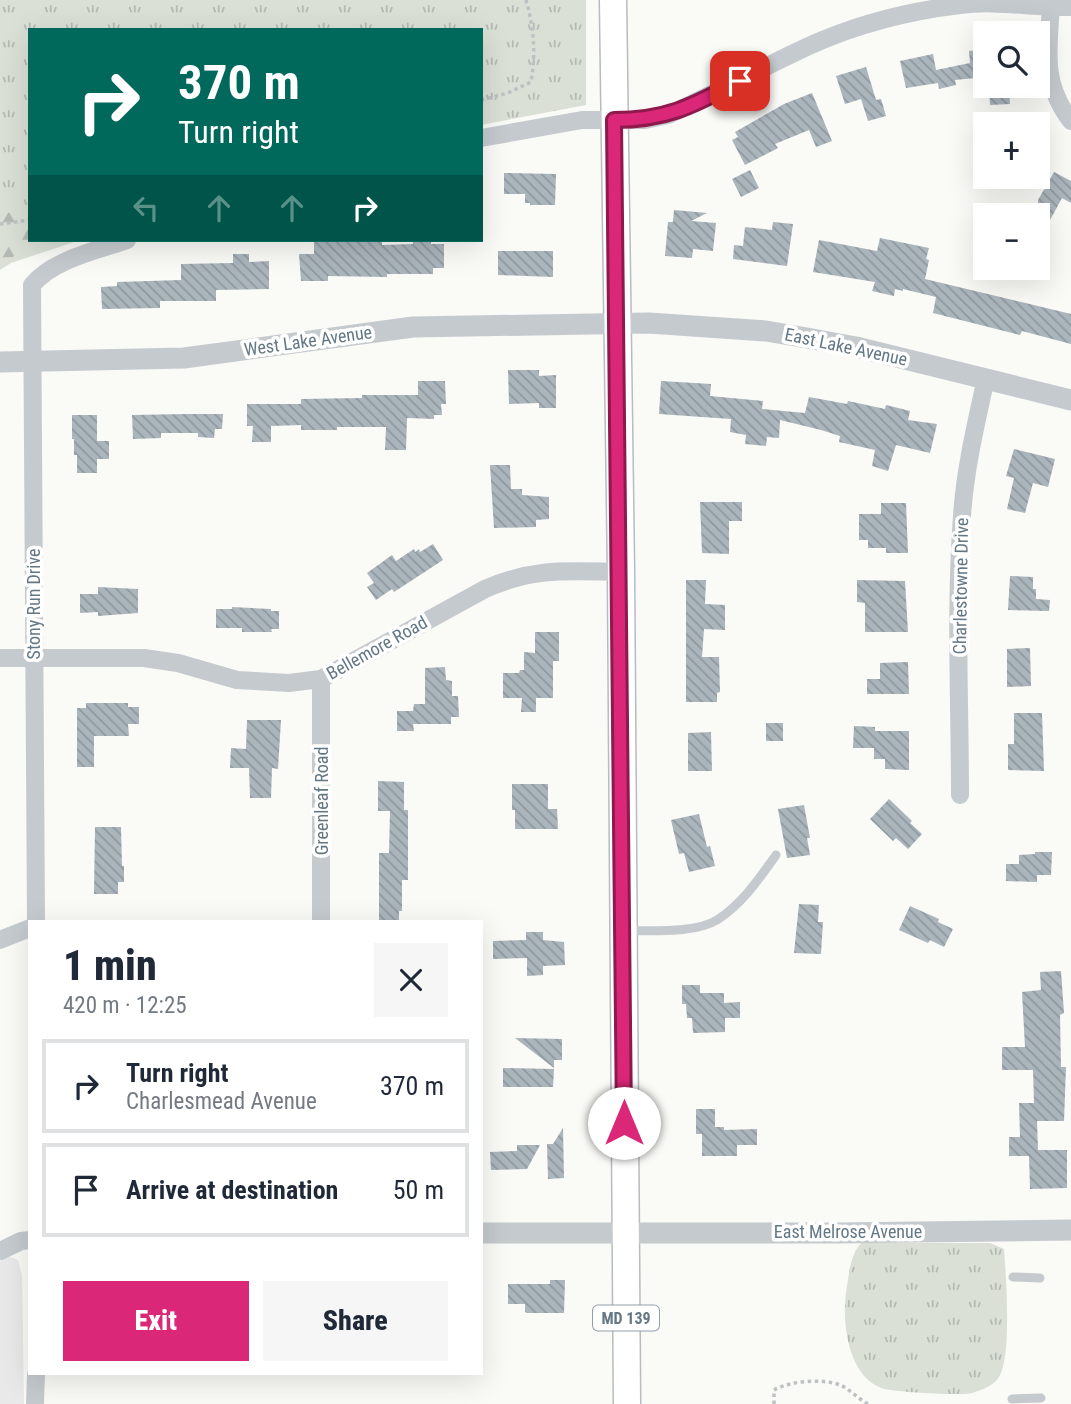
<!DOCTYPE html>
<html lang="en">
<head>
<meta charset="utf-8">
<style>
  :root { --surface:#fff; --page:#f6f6f7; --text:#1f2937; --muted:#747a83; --line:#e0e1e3; --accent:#db2777 }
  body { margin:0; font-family:"Roboto Condensed",sans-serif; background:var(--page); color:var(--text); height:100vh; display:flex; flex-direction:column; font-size:26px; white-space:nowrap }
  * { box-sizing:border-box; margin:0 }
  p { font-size:23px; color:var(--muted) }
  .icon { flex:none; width:38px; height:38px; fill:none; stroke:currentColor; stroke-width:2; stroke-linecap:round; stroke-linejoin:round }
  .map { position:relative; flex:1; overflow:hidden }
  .side { position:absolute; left:28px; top:920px; width:455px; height:455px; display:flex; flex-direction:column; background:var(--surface); border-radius:0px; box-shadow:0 7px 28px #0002 }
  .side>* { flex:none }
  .top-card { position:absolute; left:28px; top:28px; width:455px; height:214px; border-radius:0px; box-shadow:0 7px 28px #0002; background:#00695c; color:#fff; overflow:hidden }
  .buttons { position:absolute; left:973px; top:21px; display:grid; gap:14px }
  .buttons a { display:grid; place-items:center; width:77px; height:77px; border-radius:0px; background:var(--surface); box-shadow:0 7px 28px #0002; font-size:35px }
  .pin { position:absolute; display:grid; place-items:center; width:60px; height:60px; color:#fff; margin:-30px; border-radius:14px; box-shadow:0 4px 10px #0006 }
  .me { position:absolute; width:77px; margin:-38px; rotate:0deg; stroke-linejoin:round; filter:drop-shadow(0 0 5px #0008) }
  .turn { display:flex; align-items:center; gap:24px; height:147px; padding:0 35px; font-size:32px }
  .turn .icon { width:91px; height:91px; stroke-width:2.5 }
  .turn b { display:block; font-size:49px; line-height:60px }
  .lanes { display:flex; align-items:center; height:66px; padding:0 35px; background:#0003; justify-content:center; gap:35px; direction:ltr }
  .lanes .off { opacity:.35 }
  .round { display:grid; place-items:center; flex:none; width:74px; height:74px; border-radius:0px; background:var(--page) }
  .summary { display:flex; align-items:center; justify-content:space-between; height:119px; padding:0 35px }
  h1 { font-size:42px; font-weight:800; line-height:52px }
  .button { display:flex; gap:14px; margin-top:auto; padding:14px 35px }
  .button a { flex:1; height:80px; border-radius:0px; background:var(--accent); color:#fff; font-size:28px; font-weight:800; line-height:80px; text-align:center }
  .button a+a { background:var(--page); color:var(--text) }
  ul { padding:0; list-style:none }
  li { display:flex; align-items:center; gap:21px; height:94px; margin:0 14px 10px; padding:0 21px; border:4px solid var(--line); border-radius:0px }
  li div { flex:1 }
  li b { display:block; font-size:26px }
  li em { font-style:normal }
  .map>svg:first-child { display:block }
</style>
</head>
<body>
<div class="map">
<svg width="1071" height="1404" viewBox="0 0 1071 1404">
  <defs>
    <pattern id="grass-tufts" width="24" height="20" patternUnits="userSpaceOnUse" patternTransform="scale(1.75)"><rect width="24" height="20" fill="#dae0d6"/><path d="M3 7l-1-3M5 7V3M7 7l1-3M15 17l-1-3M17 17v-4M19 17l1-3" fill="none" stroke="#b4bab3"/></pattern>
    <pattern id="forest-firs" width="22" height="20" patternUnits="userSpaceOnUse" patternTransform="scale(1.75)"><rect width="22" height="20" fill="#dae0d6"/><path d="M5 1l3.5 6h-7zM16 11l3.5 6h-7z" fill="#b4bab3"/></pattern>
    <pattern id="building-back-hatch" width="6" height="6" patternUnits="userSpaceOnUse" patternTransform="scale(1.75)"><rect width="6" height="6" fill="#abb5bc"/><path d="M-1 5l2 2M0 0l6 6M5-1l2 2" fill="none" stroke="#8f989e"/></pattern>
  </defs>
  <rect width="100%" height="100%" fill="#fafaf7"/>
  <path fill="#e8e9e8" d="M8,1256L18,1260L22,1276L24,1404H0V1261Z"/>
  <g fill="url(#grass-tufts)">
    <path d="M0,0H586V105L481,125V30H30V240H80L11,263L0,270Z"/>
    <path d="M861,1243H990L1004,1249C1006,1275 1012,1356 999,1377C993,1386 982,1390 972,1393C963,1396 891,1392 881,1388C848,1375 842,1323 846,1293C849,1276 849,1257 861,1243Z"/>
  </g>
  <path fill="url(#forest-firs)" d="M30,206V240H56L0,261V215Z"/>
  <g fill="url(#building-back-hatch)">
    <path d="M985,49V77L955,80L956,85L939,89L938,83L906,88L900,61L933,54L936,70L970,63L969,51Z"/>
    <path d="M866,67L876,100L881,99L886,116L868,121L861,99L845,104L836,76Z"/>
    <path d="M989,86H1009L1010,104L990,105Z"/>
    <path d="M812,93L832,141L816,147L809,130L775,144L778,148L745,165L732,140L738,137L735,132L784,104Z"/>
    <path d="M750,170L759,188L741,197L732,179Z"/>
    <path d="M1054,172L1071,181V203L1062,198L1038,242V200Z"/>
    <path d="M504,173L556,174L555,205H530V203H525V194H504Z"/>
    <path d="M674,210L707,213L691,221L716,223L713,251L693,249L692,258L665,256L668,222H673Z"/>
    <path d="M773,222L793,224L787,266L733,259L734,245L743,246L745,227L772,230Z"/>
    <path d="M880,238L929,248L926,259L929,260L925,279L1071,314V344L1022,331L1020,335L933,313L936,297L903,289V291L895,289L894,296L872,291L875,282L813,272L819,240L877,251Z"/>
    <path d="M314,240H382V245L413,244V240H431V244H444V268H433V274H387V277L328,276V281H301L299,254H314Z"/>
    <path d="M498,251H553V277L498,275Z"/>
    <path d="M233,254H249V262L269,261V289L216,290V301H160V308L102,309L101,287L117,286V282L181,280V264L233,263Z"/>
    <path d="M508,370H539V376L556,375V408H539V403L509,404Z"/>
    <path d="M418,381H445L446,404H441L442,415H434V419L407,418L406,450H385L386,427H337V430H301V425L271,426V442H252L253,426H247V404H301V399L362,398V395H418Z"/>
    <path d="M661,381L711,384L710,396L763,401L762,409L805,413L809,397L847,404L848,401L885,409L886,405L910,411L908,420L937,424L930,453L896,445L888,471L872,466L875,450L839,442L840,436L821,430L780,420L779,438L767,437L766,446L745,444L746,435L730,432L731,419L659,414Z"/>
    <path d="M187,414H223L222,429H215L214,438L198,437V433H161V438L133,439L132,415Z"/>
    <path d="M72,415H97V441H109V459H97V473H77V455H74V439H72Z"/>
    <path d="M1014,449L1055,459L1048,487L1033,483L1025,513L1007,509L1014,478L1006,476Z"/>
    <path d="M490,465H510L511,489H522V495L549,497V519L536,520V527L494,528Z"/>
    <path d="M700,502H742V521H729V554L702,553Z"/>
    <path d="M881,503H906L908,553H886V548H868V540H859V514H881Z"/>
    <path d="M433,544L443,560L394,592L392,589L376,600L367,587L374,583L367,573L392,555L396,561L414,549L415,552L419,549L420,552Z"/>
    <path d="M1010,576L1033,577V589H1036V599L1050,600L1049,611L1008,610Z"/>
    <path d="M686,580H706L705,604L725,605V630L704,629L702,657H719L720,692L717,693V702H686Z"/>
    <path d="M857,580L905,581L908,632H865V603L857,602Z"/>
    <path d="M98,587L138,589V613L98,616V612L80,613V594H98Z"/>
    <path d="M232,607L271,609V611H279V629H271L272,632H242V628H216V609H232Z"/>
    <path d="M535,632H559V661H553V698H536V712H521L522,698H503V673H519L520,670H524V652L535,653Z"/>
    <path d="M1030,648L1031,686L1007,687V649Z"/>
    <path d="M908,662L909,694H867V679H880V663Z"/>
    <path d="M445,667L446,680L452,681V696H458L459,717H451V724H413L414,731H397V711H413L414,704H425V668Z"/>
    <path d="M86,703H128V707H139V724H128L129,736H94V767H77V708H86Z"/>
    <path d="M1014,713H1042L1044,771L1008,770V744H1014Z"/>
    <path d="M247,720H281L278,769L272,768L271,798H250L249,768H230L231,748L246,749Z"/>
    <rect x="766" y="723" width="17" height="18"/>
    <path d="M854,726L875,727V731H909V770L885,769V759H874V748H853Z"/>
    <path d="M711,732L712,771H688V733Z"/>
    <path d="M378,781L404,782V810H408V880H402V911H399V922H379V853H389L390,811H378Z"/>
    <path d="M512,784H548V809H557L558,829H515V810H512Z"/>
    <path d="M889,799L912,821L910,823L922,834L908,849L896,838L893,841L870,819Z"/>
    <path d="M804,805L810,838H807L810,855L787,858L778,809Z"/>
    <path d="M699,814L707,847L710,846L715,866L689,872L684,853L679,854L671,820Z"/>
    <path d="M95,827H121L122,866H124V882H118V894H94Z"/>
    <path d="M1035,852H1052L1051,875H1037V882L1006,881V864H1019V855L1035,854Z"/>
    <path d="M799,904L819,905L818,922H823L821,954L794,953Z"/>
    <path d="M910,906L939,919L938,922L953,929L944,947L930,940L928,943L899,930Z"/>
    <path d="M526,932H543V940L564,942L565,965L543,966V975L527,976V958L493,959V941L526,940Z"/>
    <path d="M1061,971L1064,1013L1060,1015L1061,1067H1066L1064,1121H1037L1038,1150H1067V1188L1030,1189L1029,1156H1009V1137H1020L1019,1103H1034L1033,1070H1002V1047H1025L1022,992L1041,990L1040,972Z"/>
    <path d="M682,985H700V993H724V1003L740,1002V1018H725V1032L693,1033L692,1018H687L686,1004H682Z"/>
    <path d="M515,1038L562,1039V1060H554V1068Z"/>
    <path d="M503,1068L554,1069L553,1087H503Z"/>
    <path d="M696,1109H715V1127H724V1130L757,1129V1145H737V1156H702V1134H696Z"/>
    <path d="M563,1128L564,1178L548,1179L547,1144H553Z"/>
    <path d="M517,1145H540L527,1169L491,1170L490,1152L517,1151Z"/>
    <path d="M550,1280H565L564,1313H527L525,1312V1304H508V1284H550Z"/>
  </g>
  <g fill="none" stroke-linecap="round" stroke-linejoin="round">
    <g stroke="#b6bcc0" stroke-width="29">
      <path id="primary" d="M613,0L621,572L627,1404"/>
    </g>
    <g stroke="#bdc1c4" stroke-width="3.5" stroke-dasharray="3.5 3.5" stroke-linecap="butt">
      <path d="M481,100L508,93L531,82C536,53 534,28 526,0"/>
      <path d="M0,224L30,220"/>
      <path d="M774,1404V1390C790,1381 822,1378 840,1385C850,1389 858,1399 868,1404"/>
    </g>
    <g stroke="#c5cace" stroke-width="9">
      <path d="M625,931C651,930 694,934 717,920C742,904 759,879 776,855"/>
      <path d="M1013,1277L1040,1278"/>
      <path d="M1012,1399L1041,1398"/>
    </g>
    <g stroke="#c5cace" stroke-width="18">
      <path d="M1051,7C1048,52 1042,83 1071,121"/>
      <path d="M481,138L582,120H645L668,115C716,93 763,67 811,45C858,24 909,11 960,5C997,0 1034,8 1071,7"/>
      <path d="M0,658H144L178,663L237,680L289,683L321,679L485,589C535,567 568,571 621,572"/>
      <path d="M321,679V922"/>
      <path d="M960,795C960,702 955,608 962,516C965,469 976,424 986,378"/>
      <path d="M36,922L32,285C54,259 96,251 127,240"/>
      <path d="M0,940L30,928"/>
      <path d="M0,1251L21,1241L30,1240"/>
      <path d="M35,1404L36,1374"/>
    </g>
    <g stroke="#c5cace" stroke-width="21">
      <path d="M0,362L184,358L413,327L649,323L766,331L807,338L856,347L1071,400"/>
      <path d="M481,1233H837L1071,1230"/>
    </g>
    <use href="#primary" stroke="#fff" stroke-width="26"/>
  </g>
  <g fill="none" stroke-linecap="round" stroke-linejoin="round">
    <g stroke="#8e194d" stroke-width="18">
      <path id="route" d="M624,1123L614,120C668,120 694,105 740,81"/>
    </g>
    <use href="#route" stroke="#db2777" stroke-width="12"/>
  </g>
  <g text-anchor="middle" stroke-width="7" stroke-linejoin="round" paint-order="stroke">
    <rect fill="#fff" stroke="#92a0aa" stroke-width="2" x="593" y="1305.5" width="66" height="25" rx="5"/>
    <g font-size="16" font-weight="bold" fill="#637785">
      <text x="626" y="1324">MD 139</text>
    </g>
    <g font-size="18" fill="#637785" stroke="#fff">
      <text transform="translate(308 341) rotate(-8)" y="6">West Lake Avenue</text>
      <text transform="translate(846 347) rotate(12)" y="6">East Lake Avenue</text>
      <text transform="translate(961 586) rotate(-89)" y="6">Charlestowne Drive</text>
      <text transform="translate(34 604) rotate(-90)" y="6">Stony Run Drive</text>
      <text transform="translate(377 648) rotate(-29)" y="6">Bellemore Road</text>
      <text transform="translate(322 801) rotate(-90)" y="6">Greenleaf Road</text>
      <text x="848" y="1238">East Melrose Avenue</text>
    </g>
  </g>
</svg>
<div class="buttons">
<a><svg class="icon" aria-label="search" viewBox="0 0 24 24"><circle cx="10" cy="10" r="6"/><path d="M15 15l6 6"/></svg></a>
<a>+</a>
<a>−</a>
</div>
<div class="pin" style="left:740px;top:81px;background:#d93025"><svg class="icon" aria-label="arrive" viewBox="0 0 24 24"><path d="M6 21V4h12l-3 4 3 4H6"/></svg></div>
<svg class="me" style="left:624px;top:1123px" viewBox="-20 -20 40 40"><circle r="19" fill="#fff"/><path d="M0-13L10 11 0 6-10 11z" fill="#db2777"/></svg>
<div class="top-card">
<div class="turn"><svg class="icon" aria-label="right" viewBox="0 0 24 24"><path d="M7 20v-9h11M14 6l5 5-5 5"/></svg><div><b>370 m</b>Turn right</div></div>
<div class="lanes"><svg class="icon off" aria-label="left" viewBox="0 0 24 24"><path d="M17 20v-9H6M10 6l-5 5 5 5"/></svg><svg class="icon off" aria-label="ahead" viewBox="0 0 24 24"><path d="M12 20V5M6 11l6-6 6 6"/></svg><svg class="icon off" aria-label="ahead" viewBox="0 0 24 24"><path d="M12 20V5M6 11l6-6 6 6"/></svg><svg class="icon" aria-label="right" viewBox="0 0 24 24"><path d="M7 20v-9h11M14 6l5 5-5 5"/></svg></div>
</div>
<section class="side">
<div class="summary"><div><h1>1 min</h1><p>420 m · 12:25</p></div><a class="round"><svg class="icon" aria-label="close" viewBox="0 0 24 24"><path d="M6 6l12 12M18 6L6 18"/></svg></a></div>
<ul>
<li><svg class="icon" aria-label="right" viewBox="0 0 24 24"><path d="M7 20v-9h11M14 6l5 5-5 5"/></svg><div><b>Turn right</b><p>Charlesmead Avenue</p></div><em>370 m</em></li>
<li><svg class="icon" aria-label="arrive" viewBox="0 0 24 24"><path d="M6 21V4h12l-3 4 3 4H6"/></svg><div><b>Arrive at destination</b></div><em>50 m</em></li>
</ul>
<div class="button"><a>Exit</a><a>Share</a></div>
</section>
</div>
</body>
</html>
